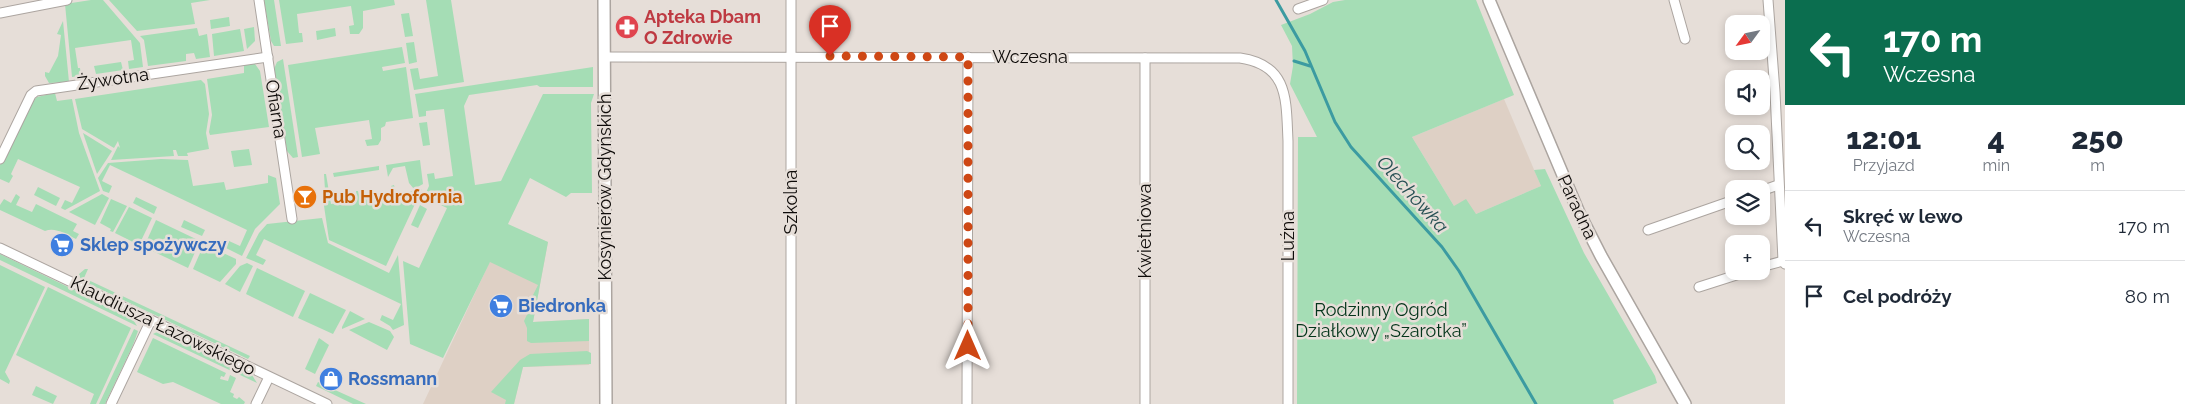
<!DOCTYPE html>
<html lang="pl">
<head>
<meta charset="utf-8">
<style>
  :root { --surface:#fff; --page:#f6f6f7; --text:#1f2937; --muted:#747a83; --line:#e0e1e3 }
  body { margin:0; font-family:Raleway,sans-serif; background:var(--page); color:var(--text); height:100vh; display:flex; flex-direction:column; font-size:19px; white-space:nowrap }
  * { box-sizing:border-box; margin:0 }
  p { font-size:16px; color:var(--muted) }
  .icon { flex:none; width:28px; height:28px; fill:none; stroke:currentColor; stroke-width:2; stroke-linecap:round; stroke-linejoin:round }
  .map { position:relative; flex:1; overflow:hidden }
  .drawer { display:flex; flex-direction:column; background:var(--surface); width:400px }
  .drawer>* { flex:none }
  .banner { background:#0b6e4f; color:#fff; overflow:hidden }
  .needle { width:32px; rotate:237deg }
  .controls { position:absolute; left:1725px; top:15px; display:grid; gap:10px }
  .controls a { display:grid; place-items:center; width:45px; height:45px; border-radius:10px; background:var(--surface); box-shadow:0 2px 8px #0003; font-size:25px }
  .pin { position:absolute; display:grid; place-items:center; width:42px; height:42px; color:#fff; margin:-51px -21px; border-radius:50% 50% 50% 0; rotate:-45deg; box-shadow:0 0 5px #0007 }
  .pin .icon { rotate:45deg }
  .me { position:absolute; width:55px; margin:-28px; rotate:0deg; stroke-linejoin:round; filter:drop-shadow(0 0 4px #0008) }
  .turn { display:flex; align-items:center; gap:18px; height:105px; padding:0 15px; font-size:22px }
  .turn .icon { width:65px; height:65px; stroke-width:2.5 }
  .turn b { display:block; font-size:35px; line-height:42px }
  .eta { display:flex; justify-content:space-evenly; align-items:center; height:85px; text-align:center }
  .eta b { font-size:30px; font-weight:800; line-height:35px }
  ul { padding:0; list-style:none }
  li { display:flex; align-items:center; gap:15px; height:70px; padding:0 15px; border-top:1px solid var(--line) }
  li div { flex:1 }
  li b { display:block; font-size:19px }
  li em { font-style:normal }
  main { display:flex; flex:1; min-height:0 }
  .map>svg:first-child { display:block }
</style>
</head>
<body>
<main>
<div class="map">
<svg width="1785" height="404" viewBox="0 0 1785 404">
  <rect width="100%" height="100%" fill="#e6ded8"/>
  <g fill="#ded0c5">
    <path d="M1504,99L1541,186L1476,214L1454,206L1412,137Z"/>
    <path d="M507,225L548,242L533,322L589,319V365L523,367L514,404H423Z"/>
  </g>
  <g fill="#a5ddb5">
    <path d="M91,0H103L140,43L143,67L129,69L128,61L134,60L131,40L75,48L78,68H80L81,76L72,77L65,4Z"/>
    <path d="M109,0H210L191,3L195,24L137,31Z"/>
    <path d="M264,0H274L281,46H274L271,41Z"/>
    <path d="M279,0H394L395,5L363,11V28L359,34H350L349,26L354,25L351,6L297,14L299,33H302L303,42L286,44Z"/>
    <path d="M426,0H451L464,82L414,90L410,69L418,68L420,79L438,76Z"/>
    <path d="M1345,0H1476L1514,95L1412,137L1454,206L1466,199L1476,214L1541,186L1534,170L1545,169L1584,253L1655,376L1657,383L1613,400L1614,404H1297L1298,137H1317L1290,84L1293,66L1292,46L1281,25L1310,14L1333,2Z"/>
    <path d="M409,13L413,36L405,37L401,14Z"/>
    <path d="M229,17L230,26L211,29L210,20Z"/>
    <path d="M63,21L69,82L49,83L45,76V72L49,73L58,56L61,35L57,34Z"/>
    <path d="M254,27L255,41L247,49L244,29Z"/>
    <path d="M197,28L199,36L207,34L210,57L196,59L194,53L186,54V61L148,66L144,40L140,36Z"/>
    <path d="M335,28L336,36L317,40L316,31Z"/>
    <path d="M240,29L244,51L214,56L212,34Z"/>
    <path d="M414,42L417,62L409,64L406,43Z"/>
    <path d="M402,47L405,63L382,67L383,71L406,67L413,118L386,122L385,126L381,128V140L378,145L367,146L365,140L372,139L369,120L315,128L320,154L302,157L288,65Z"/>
    <path d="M283,59L298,157L293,158L287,151L274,69L277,62Z"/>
    <path d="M121,62L123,70L96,74L94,66Z"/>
    <path d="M244,64H255L260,71L269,127L210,135L209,132L212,115L207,79L244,73Z"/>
    <path d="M593,67V87H540L537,85L469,95L464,106L475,185L501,181L543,94H594L591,103L592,193H571L566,197L530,178L508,224L548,242L533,322L589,319V341L531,343L527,341V328L524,321L533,302L531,299L538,285L490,262L443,358L410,344L403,261L419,268L447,208L424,197L429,186L427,174L434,173L435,179L453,176L444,109L426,111V116L419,117L415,94Z"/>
    <path d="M201,80L205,84L209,114L206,133L209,149L187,153L188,156H178L176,150H173L174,156L111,160L118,146L120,148L118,141L114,148L82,129L75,99Z"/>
    <path d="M55,93L57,101L72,99L79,133L100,191L65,210L61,208L65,200L72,203L80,187L18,159L11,174L13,176L9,183L0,179V165L29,105L37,97Z"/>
    <path d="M427,122L430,145L423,146L419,123Z"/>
    <path d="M83,133L112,151L97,174Z"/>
    <path d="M249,149L252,165L234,167L231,151Z"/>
    <path d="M161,159L188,160L193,186L224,182L226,190L268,183V175L276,178L280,204L255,229L242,256L226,248L229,241L240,246L247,230L110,165L102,181L112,186L109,193L103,191L98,178L108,163Z"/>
    <path d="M420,160L423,184L414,189L409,183L405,166L393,168L388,177L386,165Z"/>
    <path d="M379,166V170L334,177L333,173Z"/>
    <path d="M324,174H326L331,204L357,200L356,191H358L360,199L392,194L391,186L394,185L396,194L422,189L386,266L329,240L323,199L325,190Z"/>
    <path d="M38,187L60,198L56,206L34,195Z"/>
    <path d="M16,194L20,197L16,205L32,212L36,204L77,224L73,231L79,234L76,239C66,234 55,227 45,231L0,210V205L4,199L11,203Z"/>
    <path d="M102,194L109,198L95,225L69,212Z"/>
    <path d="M136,197L157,207L154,214L133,203Z"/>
    <path d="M111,199L127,206L113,232L110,231L111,229L100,223Z"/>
    <path d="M420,205L427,209L418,228L411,225Z"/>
    <path d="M129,207L152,218L139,245L115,233Z"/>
    <path d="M322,218L328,243L389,273L398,255L404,325L393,330L390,326L380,320L382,315L393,320L401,304L264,239L256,255L266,260L263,265L246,258L259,233L267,224Z"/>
    <path d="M156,220L200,241L188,268L144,247Z"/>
    <path d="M184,220L205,230L202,236L181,227Z"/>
    <path d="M204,244L236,259V264L220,282L193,269Z"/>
    <path d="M0,254L132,318L137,326L0,260Z"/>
    <path d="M247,263L253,266L240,292L225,284L240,266Z"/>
    <path d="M0,265L45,287L5,372L10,381L9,384L0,379Z"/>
    <path d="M257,268L305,291L293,317L246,294Z"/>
    <path d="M85,269H88L84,278L250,356L248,359L81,280L79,274Z"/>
    <path d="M48,287L131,328L96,404H90L94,394L16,355Z"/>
    <path d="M310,293L346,310L333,334L298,318Z"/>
    <path d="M350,311L365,319L342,329V327Z"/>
    <path d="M369,322L390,331L394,337L387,350L349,330Z"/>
    <path d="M134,329L138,331L133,345L105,404H99Z"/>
    <path d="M157,332H164L252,375L257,383L153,334Z"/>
    <path d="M153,338L226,373L224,377L221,376L220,379L228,381L230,375L236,378L230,392L234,394L233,397L237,399L239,397L245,402L244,404H221L173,382L163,384L137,372Z"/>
    <path d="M319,338L329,345L315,374L305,369Z"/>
    <path d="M587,351L591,353V364L523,367L514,404H505L506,400L491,392L520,360L530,354Z"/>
    <path d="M318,382L324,385L366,404H353L316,386Z"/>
    <path d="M36,386L57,396L53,404L32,395Z"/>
  </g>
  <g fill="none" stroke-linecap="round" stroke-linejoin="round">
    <g stroke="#3c9ba1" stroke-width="3">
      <path d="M1276,0L1305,51L1335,122L1351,147L1442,247L1459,271L1536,404"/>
      <path d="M1294,61L1310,66"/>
    </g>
    <g stroke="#aca5a0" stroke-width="11">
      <g id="minor">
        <path d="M259,0L292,219"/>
        <path d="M791,0V404"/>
        <path d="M1674,0L1685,39"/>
        <path d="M1768,0L1775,92L1783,261L1785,264"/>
        <path d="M1298,9L1323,0"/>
        <path d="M0,13L67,0"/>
        <path d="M605,57L1240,58C1289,65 1286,100 1288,141V404"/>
        <path d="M1145,58V404"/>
        <path d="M0,159L31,95L36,91L268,57"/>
        <path d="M1761,191L1778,185"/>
        <path d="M1648,230L1734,200"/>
        <path d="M0,248L327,404"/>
        <path d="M1761,267L1783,261"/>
        <path d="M1699,287L1749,271"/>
        <path d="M111,404L151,320"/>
        <path d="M256,404L269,377"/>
        <path d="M967,404L968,57"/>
      </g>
    </g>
    <g stroke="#aca5a0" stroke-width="14">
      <g id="tertiary">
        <path d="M604,0L606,404"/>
        <path d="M1489,0L1579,213L1601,256L1685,404"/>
      </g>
    </g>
    <use href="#minor" stroke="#fff" stroke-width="9"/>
    <use href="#tertiary" stroke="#fff" stroke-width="11"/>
  </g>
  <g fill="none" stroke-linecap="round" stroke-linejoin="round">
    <path stroke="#ce4714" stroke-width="9" stroke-dasharray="0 16.2" d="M830,56L968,57V346"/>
  </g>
  <defs>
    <g id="pharmacy-disc" transform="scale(1.25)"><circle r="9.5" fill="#e0444e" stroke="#e6ded8"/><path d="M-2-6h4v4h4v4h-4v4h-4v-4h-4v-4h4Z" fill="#fff"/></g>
    <g id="bar-disc" transform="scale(1.25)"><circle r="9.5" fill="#e8710a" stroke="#e6ded8"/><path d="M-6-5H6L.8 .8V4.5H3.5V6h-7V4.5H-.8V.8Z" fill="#fff"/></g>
    <g id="supermarket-disc" transform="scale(1.25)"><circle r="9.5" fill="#3f7fe0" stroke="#e6ded8"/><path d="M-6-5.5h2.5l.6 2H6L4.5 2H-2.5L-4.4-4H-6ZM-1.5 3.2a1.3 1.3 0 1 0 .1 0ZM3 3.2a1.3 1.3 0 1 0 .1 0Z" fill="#fff"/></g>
    <g id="shop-disc" transform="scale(1.25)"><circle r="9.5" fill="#3f7fe0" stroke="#e6ded8"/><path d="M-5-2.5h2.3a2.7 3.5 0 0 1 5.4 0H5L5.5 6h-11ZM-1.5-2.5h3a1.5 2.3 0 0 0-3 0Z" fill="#fff"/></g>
  </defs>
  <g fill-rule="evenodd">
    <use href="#pharmacy-disc" x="627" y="27"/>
    <use href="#bar-disc" x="305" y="197"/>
    <use href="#supermarket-disc" x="62" y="245"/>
    <use href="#supermarket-disc" x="501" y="306"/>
    <use href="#shop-disc" x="331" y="379"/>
  </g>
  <g text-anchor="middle" stroke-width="5" stroke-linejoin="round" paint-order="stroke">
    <g font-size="18" font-weight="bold" fill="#be3a42" stroke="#e6ded8" text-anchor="start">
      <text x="644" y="23">Apteka Dbam<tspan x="644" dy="21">O Zdrowie</tspan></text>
    </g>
    <g font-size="18" fill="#0e0b09" stroke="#e6ded8">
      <text x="1030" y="63">Wczesna</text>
      <text transform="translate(113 79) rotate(-8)" y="6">Żywotna</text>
      <text transform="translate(276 109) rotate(81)" y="6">Ofiarna</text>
      <text transform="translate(605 187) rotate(-90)" y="6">Kosynierów Gdyńskich</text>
      <text transform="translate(791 202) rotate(-90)" y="6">Szkolna</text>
      <text transform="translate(1577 207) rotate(65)" y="6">Paradna</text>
      <text transform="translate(1145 231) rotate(-90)" y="6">Kwietniowa</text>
      <text transform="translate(1288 236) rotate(-90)" y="6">Luźna</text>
      <text transform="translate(163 326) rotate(26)" y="6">Klaudiusza Łazowskiego</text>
    </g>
    <g font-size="18" font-weight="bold" fill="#c56008" stroke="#e6ded8" text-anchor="start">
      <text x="322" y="203">Pub Hydrofornia</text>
    </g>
    <g font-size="18" font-weight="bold" fill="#366cbe" stroke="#e6ded8" text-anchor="start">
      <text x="80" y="251">Sklep spożywczy</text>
      <text x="518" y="312">Biedronka</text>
      <text x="348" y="385">Rossmann</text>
    </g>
    <g font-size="18" fill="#03351a" stroke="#e6ded8">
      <text x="1381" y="316">Rodzinny Ogród<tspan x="1381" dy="21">Działkowy „Szarotka”</tspan></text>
    </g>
    <g font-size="19" font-style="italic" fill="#265053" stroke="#e6ded8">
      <text transform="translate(1413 194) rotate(48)" y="7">Olechówka</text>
    </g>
  </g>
</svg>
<div class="controls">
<a><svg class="needle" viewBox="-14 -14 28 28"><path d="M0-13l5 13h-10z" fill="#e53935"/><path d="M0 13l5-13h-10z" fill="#747a83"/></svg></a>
<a><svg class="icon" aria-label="sound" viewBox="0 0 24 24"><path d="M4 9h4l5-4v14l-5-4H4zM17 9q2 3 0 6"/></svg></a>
<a><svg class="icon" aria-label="search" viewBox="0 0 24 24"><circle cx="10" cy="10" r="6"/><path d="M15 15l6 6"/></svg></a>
<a><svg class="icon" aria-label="layers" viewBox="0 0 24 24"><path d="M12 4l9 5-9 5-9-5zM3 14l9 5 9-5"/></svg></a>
<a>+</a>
</div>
<div class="pin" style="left:830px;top:56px;background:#d93025"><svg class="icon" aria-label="arrive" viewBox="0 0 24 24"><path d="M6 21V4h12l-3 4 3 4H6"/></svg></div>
<svg class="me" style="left:968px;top:346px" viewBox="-20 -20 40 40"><path d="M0-17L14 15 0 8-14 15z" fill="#ce4714" stroke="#fff" stroke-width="4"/></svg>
</div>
<section class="drawer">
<div class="banner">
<div class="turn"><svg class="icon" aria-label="left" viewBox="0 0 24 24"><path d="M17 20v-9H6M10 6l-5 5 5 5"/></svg><div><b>170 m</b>Wczesna</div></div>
</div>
<div class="eta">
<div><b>12:01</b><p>Przyjazd</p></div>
<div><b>4</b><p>min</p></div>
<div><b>250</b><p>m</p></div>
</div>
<ul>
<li><svg class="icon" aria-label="left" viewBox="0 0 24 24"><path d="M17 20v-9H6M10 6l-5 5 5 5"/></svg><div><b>Skręć w lewo</b><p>Wczesna</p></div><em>170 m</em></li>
<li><svg class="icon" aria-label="arrive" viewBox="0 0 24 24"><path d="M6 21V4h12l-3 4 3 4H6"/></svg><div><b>Cel podróży</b></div><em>80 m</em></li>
</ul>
</section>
</main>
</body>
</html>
